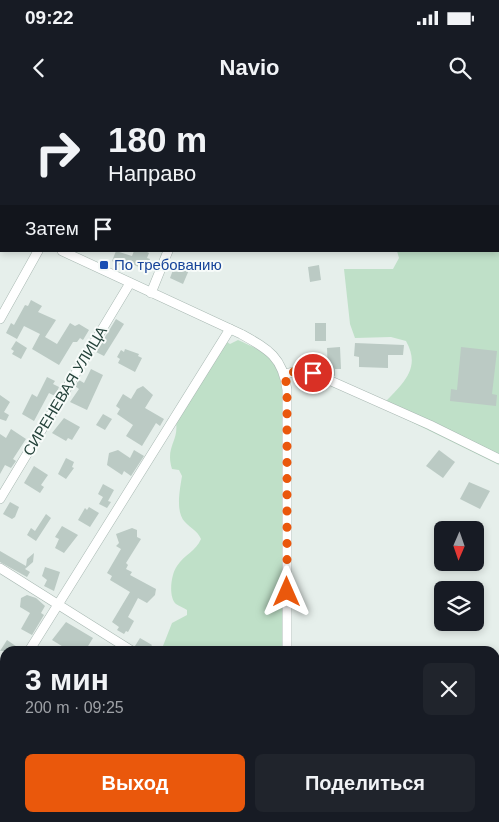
<!DOCTYPE html>
<html lang="ru">
<head>
<meta charset="utf-8">
<style>
  :root { --surface:#171b24; --page:#20242c; --text:#f1f3f6; --muted:#9ea1a6; --accent:#ea580c }
  body { margin:0; font-family:Helvetica,sans-serif; background:var(--page); color:var(--text); height:100vh; display:flex; flex-direction:column; font-size:19px; white-space:nowrap }
  * { box-sizing:border-box; margin:0 }
  p { font-size:16px; color:var(--muted) }
  .icon { flex:none; width:28px; height:28px; fill:none; stroke:currentColor; stroke-width:2; stroke-linecap:round; stroke-linejoin:round }
  .map { position:relative; flex:1; overflow:hidden }
  .side { position:absolute; left:0px; top:546px; width:500px; height:176px; display:flex; flex-direction:column; background:var(--surface); border-radius:15px 15px 0 0; box-shadow:0 2px 8px #0003 }
  .side>* { flex:none }
  .top-card { position:absolute; left:0px; top:0px; width:500px; height:152px; box-shadow:0 2px 8px #0003; background:#171b24; color:var(--text); overflow:hidden }
  .needle { width:32px; rotate:182deg }
  .fabs { position:absolute; left:434px; top:421px; display:grid; gap:10px }
  .fabs a { display:grid; place-items:center; width:50px; height:50px; border-radius:8px; background:var(--surface); box-shadow:0 2px 8px #0003; font-size:25px }
  .pin { position:absolute; display:grid; place-items:center; width:42px; height:42px; color:#fff; margin:-21px; border:2px solid #fff; border-radius:50%; box-shadow:0 1px 5px #0007 }
  .me { position:absolute; width:55px; margin:-28px; rotate:0deg; stroke-linejoin:round; filter:drop-shadow(0 0 4px #0008) }
  .turn { display:flex; align-items:center; gap:18px; height:105px; padding:0 25px; font-size:22px }
  .turn .icon { width:65px; height:65px; stroke-width:2.5 }
  .turn b { display:block; font-size:35px; line-height:42px }
  .then { display:flex; align-items:center; height:48px; padding:0 25px; background:#0003; gap:10px; font-size:19px }
  .round { display:grid; place-items:center; flex:none; width:52px; height:52px; border-radius:8px; background:var(--page) }
  .head { display:flex; align-items:center; justify-content:space-between; height:85px; padding:0 25px }
  h1 { font-size:30px; font-weight:600; line-height:38px }
  .cta { display:flex; gap:10px; margin-top:auto; padding:10px 25px }
  .cta a { flex:1; height:58px; border-radius:8px; background:var(--accent); color:#fff; font-size:20px; font-weight:600; line-height:58px; text-align:center }
  .cta a+a { background:var(--page); color:var(--text) }
  .status { display:flex; justify-content:space-between; align-items:center; height:35px; padding:0 25px; background:var(--surface); direction:ltr }
  .status svg { height:14px; fill:currentColor }
  header { display:flex; justify-content:space-between; align-items:center; height:65px; padding:0 25px; background:var(--surface); font-size:22px; font-weight:600 }
  .map>svg:first-child { display:block }
</style>
</head>
<body>
<div class="status"><b>09:22</b><svg viewBox="0 0 49 12"><path d="M0 12V9h3v3zM5 12V6h3v6zM10 12V3h3v9zM15 12V0h3v12zM26 1h20v11H26zM47 4h2v5h-2z"/></svg></div>
<header><svg class="icon" aria-label="back" viewBox="0 0 24 24"><path d="M15 5l-7 7 7 7"/></svg>Navio<svg class="icon" aria-label="search" viewBox="0 0 24 24"><circle cx="10" cy="10" r="6"/><path d="M15 15l6 6"/></svg></header>
<div class="map">
<svg width="499" height="722" viewBox="0 0 499 722">
  <rect width="100%" height="100%" fill="#e6efeb"/>
  <g fill="#bfe0c8">
    <path d="M339,0H499V365L381,307C399,286 423,271 406,241L391,237L355,238L350,224L344,169H393L399,158L397,151H499V1Z"/>
    <path d="M238,240C270,254 279,261 283,297L282,551H161L172,523L187,515V510C184,508 179,506 176,504C168,497 171,474 177,466C184,455 196,451 201,439C197,430 191,429 185,422C175,412 180,389 182,376L179,370L172,369C165,346 179,342 176,322L227,242L230,244Z"/>
    <rect x="164" y="718" width="117" height="4"/>
  </g>
  <g fill="#bbcac4">
    <path d="M116,151L132,156L134,151H145L149,153L147,158L150,159L145,170L122,159L119,165L112,161Z"/>
    <path d="M319,165L321,180L310,182L308,167Z"/>
    <path d="M180,166L189,170L183,184L170,178L173,170L177,172Z"/>
    <path d="M31,200L42,206L38,212L56,220L45,237L57,244L70,223L75,226L79,224L89,230L83,240L80,238L77,242H73L59,265L32,249L40,234L24,226L17,239L6,233L11,223L14,225L25,205L28,206Z"/>
    <path d="M116,219L124,224L104,256L96,252Z"/>
    <rect x="315" y="223" width="11" height="18"/>
    <path d="M16,241L27,248L21,259L12,254L14,251L11,249Z"/>
    <path d="M355,243L404,245L403,255H388V268L359,267V257L354,256Z"/>
    <path d="M340,247L341,269H335V276L328,273L327,248Z"/>
    <path d="M461,247L497,251L492,294L497,295L496,306L450,301L451,289L457,290Z"/>
    <path d="M125,249L139,254L138,256L142,258L135,272L118,263L120,259L117,257L121,250L124,252Z"/>
    <path d="M91,269L103,275L87,310L70,302L79,289L75,286L79,280L84,283Z"/>
    <path d="M47,277L55,281L53,284L59,287L55,296L49,293L34,321L22,314L32,294L37,297Z"/>
    <path d="M143,286L153,295L145,308L164,319L160,326L156,323L142,346L126,336L133,325L117,314L120,309L116,306L123,294L131,299L137,289Z"/>
    <path d="M0,295L10,302L4,312L9,315L6,321L0,319Z"/>
    <path d="M103,314L112,319L105,330L96,325Z"/>
    <path d="M64,318L80,327L72,340L68,338L66,341L52,333Z"/>
    <path d="M11,329L26,339L13,359L16,361L11,368L5,365L0,374V334L6,338Z"/>
    <path d="M118,350L130,358L134,350L144,356L131,376L124,371L122,375L107,365L109,353Z"/>
    <path d="M439,350L455,362L443,378L426,366Z"/>
    <path d="M66,358L74,362L72,367L74,368L66,379L58,374Z"/>
    <path d="M34,366L48,375L41,385L44,387L40,393L24,383Z"/>
    <path d="M469,382L490,391L480,409L460,399Z"/>
    <path d="M103,384L114,390L108,401L111,402L107,408L99,404L103,397L98,394Z"/>
    <path d="M10,402L19,407L15,417L12,419L3,414Z"/>
    <path d="M89,407L99,413L90,427L78,420L85,408L87,410Z"/>
    <path d="M46,414L51,418L36,441L27,435L31,428L35,431Z"/>
    <path d="M62,426L78,435L64,453L55,448L59,439L55,437Z"/>
    <path d="M132,428L137,430V437L141,439L126,463L128,465L126,469L132,472L130,475L156,489L155,495L147,503L138,498L128,517L134,521L128,532L126,531L124,534L117,530L119,527L112,522L130,492L110,480L112,476L107,473L121,449L116,446L119,443L116,434Z"/>
    <path d="M0,451L26,466L27,459L34,453L33,462L25,469L30,472L27,477L0,462Z"/>
    <path d="M45,467L60,472L54,491L44,486L47,480L42,476Z"/>
    <path d="M27,495L36,498L45,506L41,513L44,515L32,535L21,529L30,513L20,507L21,498Z"/>
    <path d="M66,522L93,538L85,551H70L52,540Z"/>
    <path d="M140,538L152,545L148,551H143L135,546Z"/>
    <path d="M7,540L23,551H0Z"/>
  </g>
  <g fill="none" stroke-linecap="round" stroke-linejoin="round">
    <g stroke="#a8b8b2" stroke-width="10">
      <g id="minor">
        <path d="M17,0L20,1"/>
        <path d="M206,1V0"/>
        <path d="M0,122L1,123"/>
        <path d="M62,151L241,234C268,249 283,257 287,290V551"/>
        <path d="M151,193L168,151"/>
        <path d="M0,219L38,151"/>
        <path d="M285,274L294,272L313,273L430,325L499,359"/>
        <path d="M0,399L130,183"/>
        <path d="M0,468L132,551"/>
        <path d="M29,551L230,229"/>
        <path d="M0,598L5,590"/>
        <path d="M48,722L51,718"/>
        <path d="M285,722V718"/>
      </g>
    </g>
    <use href="#minor" stroke="#fff" stroke-width="9"/>
  </g>
  <g fill="none" stroke-linecap="round" stroke-linejoin="round">
    <path stroke="#ea580c" stroke-width="9" stroke-dasharray="0 16.2" d="M287,492V290L285,274L294,272L313,273"/>
  </g>
  <rect fill="#1a4fb4" stroke="#f7fbf9" stroke-width="2" x="99" y="160" width="10" height="10" rx="2.5"/>
  <g text-anchor="middle" stroke-width="4" stroke-linejoin="round" paint-order="stroke">
    <g font-size="15" fill="#164399" stroke="#f7fbf9" text-anchor="start">
      <text x="114" y="170">По требованию</text>
    </g>
    <g font-size="15" fill="#24423a" stroke="#f7fbf9">
      <text transform="translate(65 291) rotate(-59)" y="5">СИРЕНЕВАЯ УЛИЦА</text>
    </g>
  </g>
</svg>
<div class="fabs">
<a><svg class="needle" viewBox="-14 -14 28 28"><path d="M0-13l5 13h-10z" fill="#e53935"/><path d="M0 13l5-13h-10z" fill="#9ea1a6"/></svg></a>
<a><svg class="icon" aria-label="layers" viewBox="0 0 24 24"><path d="M12 4l9 5-9 5-9-5zM3 14l9 5 9-5"/></svg></a>
</div>
<div class="pin" style="left:313px;top:273px;background:#d93025"><svg class="icon" aria-label="arrive" viewBox="0 0 24 24"><path d="M6 21V4h12l-3 4 3 4H6"/></svg></div>
<svg class="me" style="left:287px;top:492px" viewBox="-20 -20 40 40"><path d="M0-17L14 15 0 8-14 15z" fill="#ea580c" stroke="#fff" stroke-width="4"/></svg>
<div class="top-card">
<div class="turn"><svg class="icon" aria-label="right" viewBox="0 0 24 24"><path d="M7 20v-9h11M14 6l5 5-5 5"/></svg><div><b>180 m</b>Направо</div></div>
<div class="then">Затем<svg class="icon" aria-label="arrive" viewBox="0 0 24 24"><path d="M6 21V4h12l-3 4 3 4H6"/></svg></div>
</div>
<section class="side">
<div class="head"><div><h1>3 мин</h1><p>200 m · 09:25</p></div><a class="round"><svg class="icon" aria-label="close" viewBox="0 0 24 24"><path d="M6 6l12 12M18 6L6 18"/></svg></a></div>
<div class="cta"><a>Выход</a><a>Поделиться</a></div>
</section>
</div>
</body>
</html>
